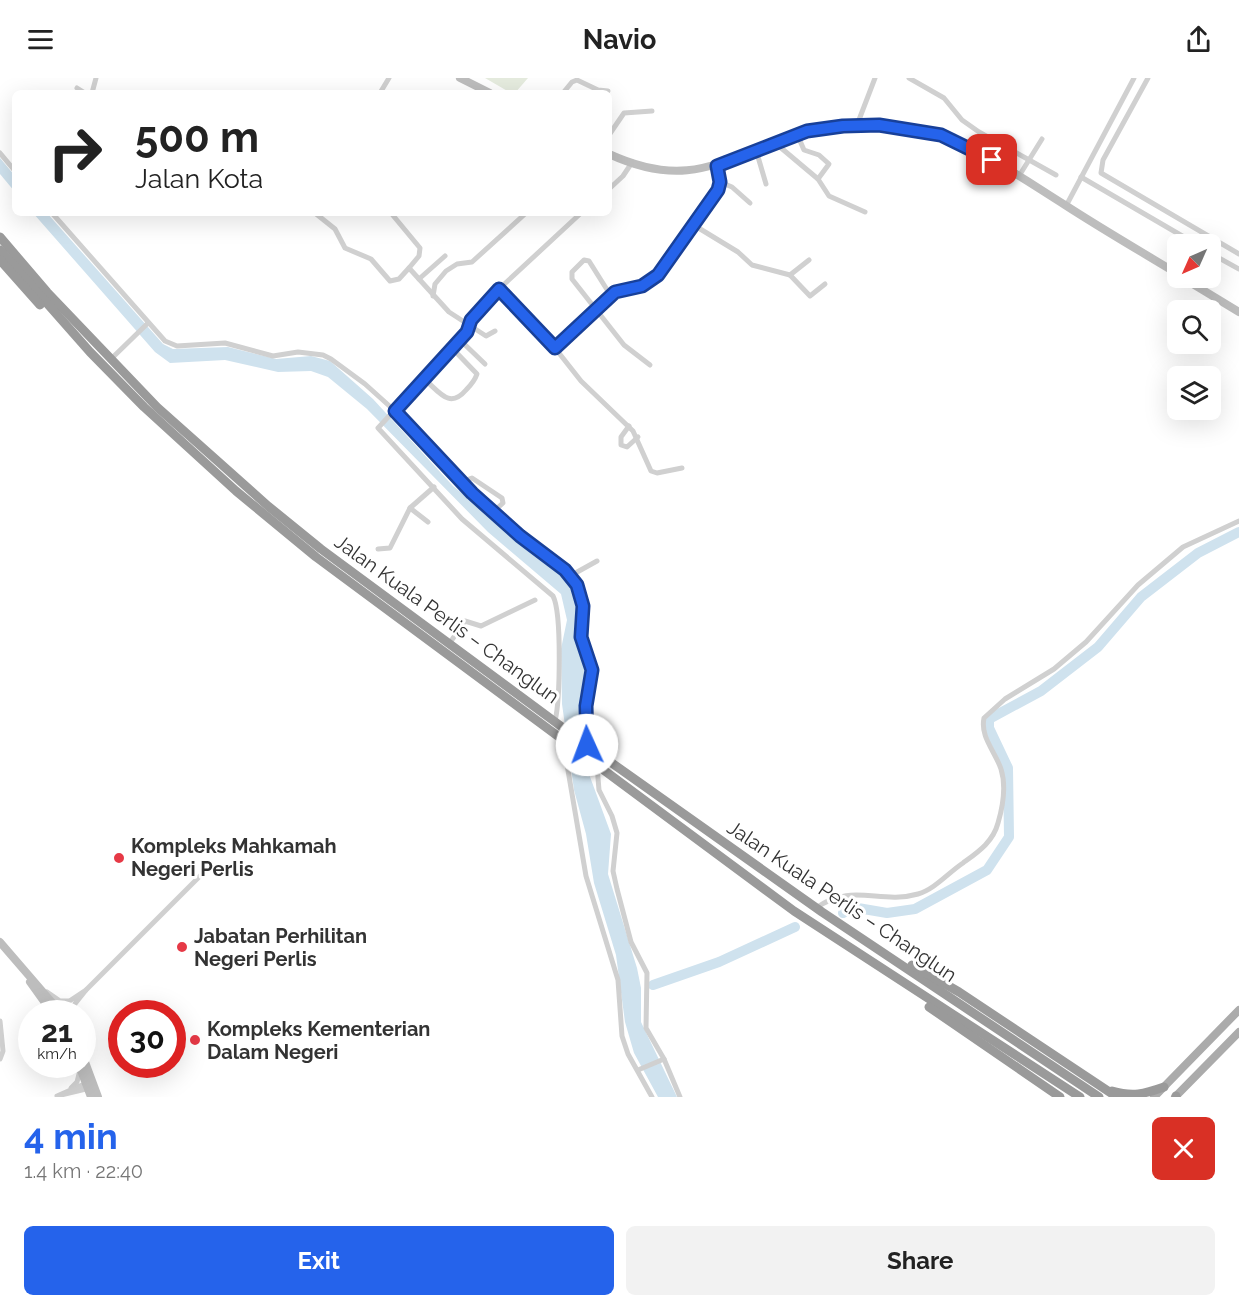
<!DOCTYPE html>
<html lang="en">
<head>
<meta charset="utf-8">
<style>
  :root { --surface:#fff; --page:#f2f2f2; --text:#222; --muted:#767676; --accent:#2563eb }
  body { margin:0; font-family:Raleway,sans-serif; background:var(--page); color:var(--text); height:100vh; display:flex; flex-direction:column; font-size:22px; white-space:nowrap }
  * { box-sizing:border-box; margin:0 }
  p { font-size:20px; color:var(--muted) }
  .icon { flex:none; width:33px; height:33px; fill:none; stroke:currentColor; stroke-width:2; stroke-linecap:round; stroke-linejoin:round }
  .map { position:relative; height:1019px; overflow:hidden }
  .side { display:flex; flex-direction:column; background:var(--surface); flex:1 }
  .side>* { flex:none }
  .banner { position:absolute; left:12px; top:12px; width:600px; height:126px; border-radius:9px; box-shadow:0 6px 24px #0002; background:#fff; color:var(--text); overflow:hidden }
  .needle { width:39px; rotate:225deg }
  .fabs { position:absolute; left:1167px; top:156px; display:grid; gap:12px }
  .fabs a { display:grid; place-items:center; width:54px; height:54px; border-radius:9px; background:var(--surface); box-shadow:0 6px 24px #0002; font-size:30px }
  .speed { position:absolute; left:18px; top:922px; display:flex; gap:12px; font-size:30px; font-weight:700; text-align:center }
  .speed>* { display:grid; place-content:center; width:78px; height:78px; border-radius:50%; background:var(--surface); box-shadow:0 6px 24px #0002; line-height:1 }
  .speed small { font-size:15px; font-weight:400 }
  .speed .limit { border:9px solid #d22; background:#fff; color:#111 }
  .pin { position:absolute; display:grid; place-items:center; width:51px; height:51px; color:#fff; margin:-26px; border-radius:12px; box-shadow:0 3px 9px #0006 }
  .me { position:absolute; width:66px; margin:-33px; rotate:358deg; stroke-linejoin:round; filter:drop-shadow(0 0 4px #0008) }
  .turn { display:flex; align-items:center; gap:21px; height:126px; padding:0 24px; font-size:27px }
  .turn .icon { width:78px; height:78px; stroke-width:2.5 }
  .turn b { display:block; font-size:42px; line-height:51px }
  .round { display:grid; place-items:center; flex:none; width:63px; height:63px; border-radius:9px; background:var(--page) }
  .headline { display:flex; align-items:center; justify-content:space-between; height:102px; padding:0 24px }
  h1 { font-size:36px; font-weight:700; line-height:45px; color:var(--accent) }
  .primary-button { display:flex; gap:12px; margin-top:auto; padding:12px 24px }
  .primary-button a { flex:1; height:69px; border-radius:9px; background:var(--accent); color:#fff; font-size:24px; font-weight:700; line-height:69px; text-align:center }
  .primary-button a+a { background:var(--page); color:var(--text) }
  header { display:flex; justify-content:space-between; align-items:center; height:78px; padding:0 24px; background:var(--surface); font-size:27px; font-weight:700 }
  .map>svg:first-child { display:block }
</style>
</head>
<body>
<header><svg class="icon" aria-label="menu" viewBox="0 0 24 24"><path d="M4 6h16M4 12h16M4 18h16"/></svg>Navio<svg class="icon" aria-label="share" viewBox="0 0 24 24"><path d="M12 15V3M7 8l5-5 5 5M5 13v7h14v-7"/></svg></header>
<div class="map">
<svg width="1239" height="1019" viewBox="0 0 1239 1019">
  <rect width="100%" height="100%" fill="#fff"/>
  <path fill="#e6ecdf" d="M485,0H528L515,15H511Z"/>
  <g fill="#cfe2ee">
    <path d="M0,80L15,98V114L0,96Z"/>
    <path d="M33,135H47L163,266L173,271L228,269L276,281L311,278L330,283L373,321L453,408L565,498L573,511L577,529L579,575L587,589L589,603L583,618L582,647L589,696L611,756L608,796L637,890L641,910V944L677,1019H658L634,975L625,944L616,877L594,805L586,756L574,712L562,626L561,571L567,542L561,516L488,454L367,331L328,299L311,293L278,294L225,282L170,285L155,274Z"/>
  </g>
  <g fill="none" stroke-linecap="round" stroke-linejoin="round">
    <g stroke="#cfe2ee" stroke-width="10">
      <path d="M843,835L852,829L887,835L915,831L987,792L1009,759L1008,690L989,650V641L1041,613L1098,569L1141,519L1198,475L1239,454"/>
      <path d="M653,907L719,884L795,849"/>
    </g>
    <g stroke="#d0d0d0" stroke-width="5">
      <path d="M909,0L944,20L962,42L979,54L1056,97"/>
      <path d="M1148,0L1103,82L1101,95L1239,176"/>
      <path d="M77,10L85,15H92"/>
      <path d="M92,15L96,0"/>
      <path d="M380,15L389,0"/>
      <path d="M563,15L572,4L577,2L598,12L608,13"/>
      <path d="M857,47L875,0"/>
      <path d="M797,56L804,72L819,77L829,86L818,101"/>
      <path d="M609,57L624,35L652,33"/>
      <path d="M774,64L818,101L829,118L865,134"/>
      <path d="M756,72L766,106"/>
      <path d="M0,75L15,93"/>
      <path d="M1019,98L1042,61"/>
      <path d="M1081,99L1196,166"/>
      <path d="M720,104L732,109L750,125"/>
      <path d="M609,111L623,98L631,86"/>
      <path d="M1066,128L1134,0"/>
      <path d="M52,135L165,263L177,268L225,265L273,278L298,274L323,277L331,281L365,306L395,333L472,415L520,458L565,492L577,507L582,522L581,559L592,592L586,628L587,667"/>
      <path d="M315,135L335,151L345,170L371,181L390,203L399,201L409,190"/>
      <path d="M391,135L420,170L419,178L409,190L449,234L486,258L495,253"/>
      <path d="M692,146L738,174L752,187L790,197L809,182"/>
      <path d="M1210,175L1239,191"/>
      <path d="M790,197L810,218L825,206"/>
      <path d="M419,201L445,178"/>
      <path d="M499,211L555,270L581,303L633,353L651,393L657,395L682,390"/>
      <path d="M433,218L435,206L446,193L457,186L472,184L526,135"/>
      <path d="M611,218L589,183L584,182L572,194V201L624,267L650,287"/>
      <path d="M459,261L485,286"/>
      <path d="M555,270L615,214L642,208L658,197L718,112L720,104L717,88"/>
      <path d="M111,281L148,245"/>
      <path d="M423,300C439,313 449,332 466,312C471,307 475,302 477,296L451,269"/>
      <path d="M629,348L621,359V367L627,369L638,359"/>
      <path d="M461,404L472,400L502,420L503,425L493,434"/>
      <path d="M410,430L428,444"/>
      <path d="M378,471L390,470L410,430L434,409"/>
      <path d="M570,498L597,483"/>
      <path d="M449,566L465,543L481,548L535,522"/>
      <path d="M555,643C560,623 562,535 553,518L462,441L378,350L467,254L471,242L499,211L581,135"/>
      <path d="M563,663L586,798L618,902L622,958L628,976L652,1019"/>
      <path d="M597,688L599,712L612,738L617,755L613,793L617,811L631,864L647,895L646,950L664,981L680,1019"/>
      <path d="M816,830C852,804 880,827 918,816C935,811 948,795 963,785C978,774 993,764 998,745C1003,728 1006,707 1001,691C995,673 980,659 984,640L1005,621L1054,591L1086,564L1138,507L1183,469L1239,443"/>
      <path d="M86,912L201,797"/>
      <path d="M47,914L60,923H68"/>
      <path d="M56,932L86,912L74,927L61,936"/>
      <path d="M0,943L3,973L0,981"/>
      <path d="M638,992L664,981"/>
      <path d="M89,1004L57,1018L90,1010"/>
      <path d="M71,1010L77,1004L80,992"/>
    </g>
    <g stroke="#bdbdbd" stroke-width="8">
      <path d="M460,0L490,15"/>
      <path d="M609,76C694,115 726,77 804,54C832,46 865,45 894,47C959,54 1012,94 1065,127C1102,151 1140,173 1178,196"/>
      <path d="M1183,200L1239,234"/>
      <path d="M0,864L62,936"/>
      <path d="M30,904L53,936"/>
      <path d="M82,976L98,1019"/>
      <path d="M79,987L91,1019"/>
    </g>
    <g stroke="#ababab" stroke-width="8">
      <path d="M1154,1019L1239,932"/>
      <path d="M1175,1019L1239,954"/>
    </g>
    <g stroke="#9a9a9a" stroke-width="9">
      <path d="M0,159L47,214L157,329L268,428L321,471L585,666L822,834L1099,1019"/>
      <path d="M0,172L90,274L144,329L236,413L316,479L794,833L1080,1019"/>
      <path d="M0,182L40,227"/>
      <path d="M912,887L959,914L1117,1019"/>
      <path d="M929,929L1060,1019"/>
      <path d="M1112,1013C1133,1019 1144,1016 1164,1009"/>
      <path d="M1176,1019V1018"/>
    </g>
  </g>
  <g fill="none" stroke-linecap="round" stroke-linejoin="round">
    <g stroke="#184099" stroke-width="15">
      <path id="route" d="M587,667L586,628L592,592L581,559L583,528L577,507L565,492L520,458L472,415L395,333L467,254L471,242L499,211L555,270L615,214L642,208L658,197L718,112L720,104L717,88L807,53L843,48L879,47L941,57L992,82"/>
    </g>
    <use href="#route" stroke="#2563eb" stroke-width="10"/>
  </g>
  <g fill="#e63946" stroke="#fff" stroke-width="2">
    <circle cx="119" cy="780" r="6"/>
    <circle cx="182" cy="869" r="6"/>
    <circle cx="195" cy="962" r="6"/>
  </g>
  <g text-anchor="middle" stroke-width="6" stroke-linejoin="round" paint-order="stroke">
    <g font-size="20" fill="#333" stroke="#fff">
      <text transform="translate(447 541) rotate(36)" y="7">Jalan Kuala Perlis – Changlun</text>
      <text transform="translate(842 823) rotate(34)" y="7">Jalan Kuala Perlis – Changlun</text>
    </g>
    <g font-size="20" font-weight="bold" fill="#333" stroke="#fff" text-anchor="start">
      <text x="131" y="775">Kompleks Mahkamah<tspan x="131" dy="23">Negeri Perlis</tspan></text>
      <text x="194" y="865">Jabatan Perhilitan<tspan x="194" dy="23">Negeri Perlis</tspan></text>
      <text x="207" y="958">Kompleks Kementerian<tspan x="207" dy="23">Dalam Negeri</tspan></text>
    </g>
  </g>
</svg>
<div class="fabs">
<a><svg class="needle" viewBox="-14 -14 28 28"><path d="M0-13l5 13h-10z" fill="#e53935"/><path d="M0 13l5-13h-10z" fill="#767676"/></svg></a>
<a><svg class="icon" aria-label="search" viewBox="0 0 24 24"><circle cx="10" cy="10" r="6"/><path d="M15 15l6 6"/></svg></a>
<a><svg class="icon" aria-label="layers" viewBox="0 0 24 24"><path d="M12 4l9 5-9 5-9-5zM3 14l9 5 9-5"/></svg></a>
</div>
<div class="speed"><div>21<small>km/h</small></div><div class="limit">30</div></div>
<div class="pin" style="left:992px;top:82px;background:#d93025"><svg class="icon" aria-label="arrive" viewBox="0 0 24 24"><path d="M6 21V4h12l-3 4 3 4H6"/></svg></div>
<svg class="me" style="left:587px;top:667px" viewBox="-20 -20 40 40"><circle r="19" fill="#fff"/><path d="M0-13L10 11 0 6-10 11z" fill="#2563eb"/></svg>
<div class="banner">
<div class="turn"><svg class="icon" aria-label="right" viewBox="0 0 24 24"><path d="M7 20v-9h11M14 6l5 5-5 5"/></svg><div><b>500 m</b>Jalan Kota</div></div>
</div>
</div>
<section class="side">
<div class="headline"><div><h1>4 min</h1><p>1.4 km · 22:40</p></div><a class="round" style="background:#d93025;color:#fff"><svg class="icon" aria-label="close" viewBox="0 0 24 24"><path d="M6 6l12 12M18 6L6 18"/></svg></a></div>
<div class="primary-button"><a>Exit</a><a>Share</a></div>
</section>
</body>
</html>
